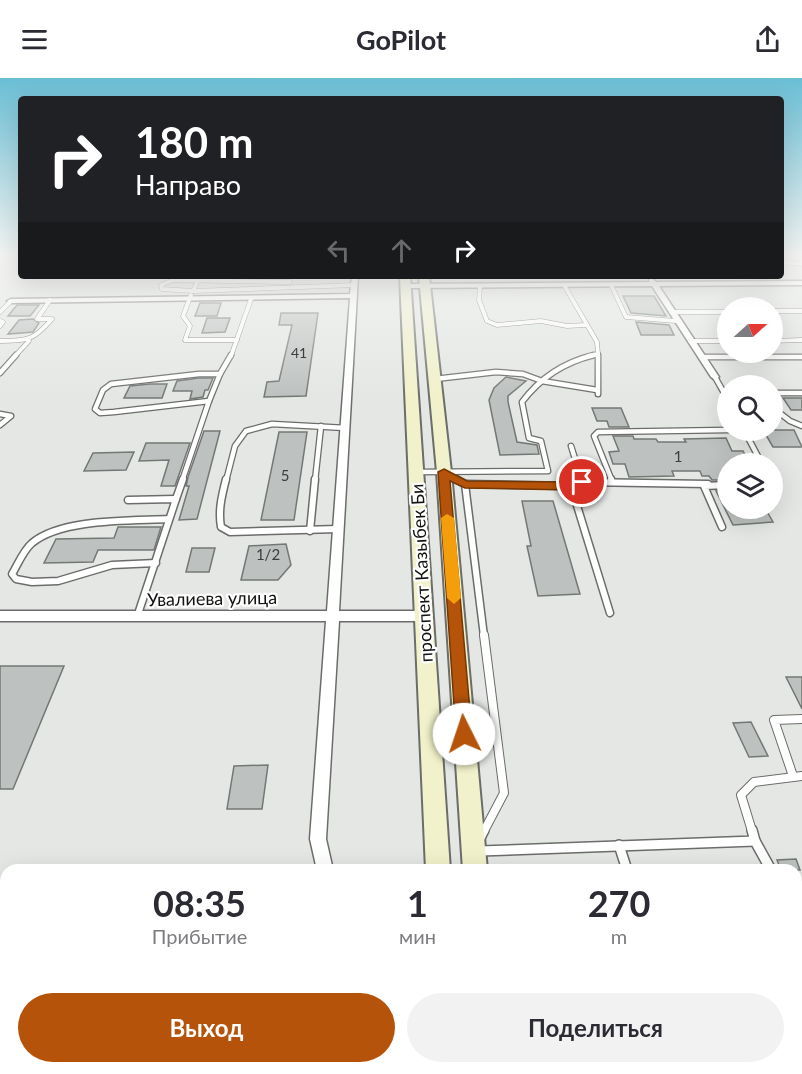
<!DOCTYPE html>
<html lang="ru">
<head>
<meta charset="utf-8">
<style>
  :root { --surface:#fff; --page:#f2f2f3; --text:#2b2b33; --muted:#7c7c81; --accent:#b45309 }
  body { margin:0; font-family:Lato,sans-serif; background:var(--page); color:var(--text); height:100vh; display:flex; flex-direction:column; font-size:22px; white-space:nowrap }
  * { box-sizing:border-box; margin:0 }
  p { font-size:20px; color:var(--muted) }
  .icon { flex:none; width:33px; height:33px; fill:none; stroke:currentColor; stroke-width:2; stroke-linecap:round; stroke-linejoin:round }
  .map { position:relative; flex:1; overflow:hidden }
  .drawer { position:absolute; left:0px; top:786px; width:802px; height:210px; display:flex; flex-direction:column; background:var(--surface); border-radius:18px 18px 0 0; box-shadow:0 6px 24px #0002 }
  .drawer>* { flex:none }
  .guide { position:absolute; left:18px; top:18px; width:766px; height:183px; border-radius:6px; box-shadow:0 6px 24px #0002; background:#202124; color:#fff; overflow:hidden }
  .needle { width:39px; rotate:69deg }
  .controls { position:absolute; left:717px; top:219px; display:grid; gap:12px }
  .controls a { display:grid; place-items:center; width:66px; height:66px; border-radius:50%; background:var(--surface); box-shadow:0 6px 24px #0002; font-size:30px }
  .pin { position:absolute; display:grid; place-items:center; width:51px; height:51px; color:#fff; margin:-26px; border:3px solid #fff; border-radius:50%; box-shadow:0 2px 6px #0007 }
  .me { position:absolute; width:66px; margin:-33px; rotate:356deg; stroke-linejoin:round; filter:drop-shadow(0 0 4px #0008) }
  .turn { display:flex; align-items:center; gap:21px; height:126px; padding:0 18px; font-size:27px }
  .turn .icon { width:78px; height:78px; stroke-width:2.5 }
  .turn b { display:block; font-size:42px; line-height:51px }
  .lanes { display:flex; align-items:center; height:57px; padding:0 18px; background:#0003; justify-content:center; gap:30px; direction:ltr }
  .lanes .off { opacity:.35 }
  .eta { display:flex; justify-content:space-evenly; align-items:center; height:102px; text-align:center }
  .eta b { font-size:36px; font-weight:700; line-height:42px }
  .primary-button { display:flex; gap:12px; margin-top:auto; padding:12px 18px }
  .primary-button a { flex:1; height:69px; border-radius:36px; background:var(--accent); color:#fff; font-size:24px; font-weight:700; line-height:69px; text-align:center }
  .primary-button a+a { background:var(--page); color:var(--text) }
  header { display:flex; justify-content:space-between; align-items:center; height:78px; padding:0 18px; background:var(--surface); font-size:27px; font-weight:700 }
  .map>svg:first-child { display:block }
</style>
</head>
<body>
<header><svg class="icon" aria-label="menu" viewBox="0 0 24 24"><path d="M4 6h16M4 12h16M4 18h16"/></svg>GoPilot<svg class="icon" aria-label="share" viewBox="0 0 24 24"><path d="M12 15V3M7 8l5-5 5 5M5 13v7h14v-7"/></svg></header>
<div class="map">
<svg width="802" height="996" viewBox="0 0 802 996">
  <rect width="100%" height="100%" fill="#e4e7e3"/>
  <g fill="#bdc1bf" stroke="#747875" stroke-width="1.5">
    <path d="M623,218H654L666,238L631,235Z"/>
    <path d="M200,225H221L217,238H195Z"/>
    <path d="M17,227H39L30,238H8Z"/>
    <path d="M281,235H318L306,318L264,319L267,304L279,303L292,247H279Z"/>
    <path d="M207,240H230L225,254L202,255Z"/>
    <path d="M33,241L39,245L33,254L8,256L19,242Z"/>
    <path d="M636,244L669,247L674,257H641Z"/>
    <path d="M506,299L526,303L508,318V324L517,364L537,367L539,376L500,377L489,322L494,310Z"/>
    <path d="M199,300H213L208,312H205L203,319L190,321L192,313H173L177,303Z"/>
    <path d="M150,306H167L162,320H124L130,308Z"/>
    <path d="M783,320H802V332H791Z"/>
    <path d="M592,330H621L629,349H609L607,343H597Z"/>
    <path d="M763,352H794L802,369H773Z"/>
    <path d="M204,353H220L197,441L179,442L189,408H186L188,399Z"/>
    <path d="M279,354H307L294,442H261Z"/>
    <path d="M613,358H633L634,361H656L658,364H686L684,361L726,360L732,373H743L749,384L728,386V402H712L709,398H702L700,393H672L674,398L629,399L625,386H613L609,374L619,373Z"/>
    <path d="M146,365H190L175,408H161L169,382L139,383Z"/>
    <path d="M134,374L126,392L84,393L93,375Z"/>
    <path d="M728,412V430H765L773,444L733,447L716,413Z"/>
    <path d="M522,423H553L580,516L538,518L527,468H531Z"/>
    <path d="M118,449H161L154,472H98L93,484L44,485L56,461L114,460Z"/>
    <path d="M286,466L291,487L278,502H241L249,468Z"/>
    <path d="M192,470H215L209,494H186Z"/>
    <path d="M0,588H64L13,711H0Z"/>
    <path d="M786,599H802V631Z"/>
    <path d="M751,644L768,678L749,679L733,645Z"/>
    <path d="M268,687L262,731H227L234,688Z"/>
    <path d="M796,781L800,792H781L777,782Z"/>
  </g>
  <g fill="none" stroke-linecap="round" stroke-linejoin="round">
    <g stroke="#6b6d6a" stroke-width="5">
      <g id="lane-far4">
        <path d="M796,178L802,183"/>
        <path d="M782,184L802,186"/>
        <path d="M200,198L193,213L355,207"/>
        <path d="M564,207L597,264L598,276L588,278"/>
        <path d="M611,207L626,239L676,243"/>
        <path d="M480,208L479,222L487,243L497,247L541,243L567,248L586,247"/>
        <path d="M193,213L162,211L161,207L173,202L290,204"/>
        <path d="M191,217L183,238L190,248L185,262H237"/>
        <path d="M772,233H802"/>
        <path d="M0,234L11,223"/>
        <path d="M671,234H728"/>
        <path d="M0,243L3,244L0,248"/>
        <path d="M0,263C28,263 34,262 52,241H37L50,222"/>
        <path d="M690,263H728"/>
        <path d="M772,263L802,262"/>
        <path d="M598,276V278"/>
        <path d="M15,278L29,263"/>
        <path d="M231,278L251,221"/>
      </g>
    </g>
    <g stroke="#6b6d6a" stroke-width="7">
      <g id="lane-far3">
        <path d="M598,277V316"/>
        <path d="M701,279H802"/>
        <path d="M0,295L16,277"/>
        <path d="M199,296H220L209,323L114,334L100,335L95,331L103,312L111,306Z"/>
        <path d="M220,296L231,277"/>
        <path d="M715,299L728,322"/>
        <path d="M435,301L496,294L523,296L542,303L597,312"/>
        <path d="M772,315H802"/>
        <path d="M772,329L790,343L802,348"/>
        <path d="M0,336L11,338L0,347"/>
        <path d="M744,352L762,386"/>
        <path d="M571,368L582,403"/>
        <path d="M418,394L548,393L541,363L529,360L522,324C540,300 565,284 594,277"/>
        <path d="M446,396L459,403"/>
        <path d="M182,403L209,323"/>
        <path d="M226,403L235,368L246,353L272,346L346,350"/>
        <path d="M315,403L321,348"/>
        <path d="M612,403L594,358L598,354L728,352"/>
      </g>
    </g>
    <g stroke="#6b6d6a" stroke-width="9">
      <g id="lane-far2">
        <path d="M226,401C222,417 218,432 221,449L230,454L338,451"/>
        <path d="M456,401L465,406L484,558"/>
        <path d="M581,401L582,404"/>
        <path d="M611,401L612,404"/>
        <path d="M465,406L571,408L582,404L708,406"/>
        <path d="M571,408L610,535"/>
        <path d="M176,421L183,401"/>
        <path d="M128,422L176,421L137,539"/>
        <path d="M722,449L704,408L728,407"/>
        <path d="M310,453L315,401"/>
        <path d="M156,485L112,487L58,503L32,504L16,501L12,496C18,486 23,473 32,465C62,440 132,443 169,441"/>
      </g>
    </g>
    <g stroke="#6b6d6a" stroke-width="10">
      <g id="lane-far1">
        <path d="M793,698L774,642L802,641"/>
        <path d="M484,753L504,715L484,557"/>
        <path d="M752,753L741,717L754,704L802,698"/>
      </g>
    </g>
    <g stroke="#6b6d6a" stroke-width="12">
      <g id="lane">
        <path d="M480,760L484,752"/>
        <path d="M755,763L771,792"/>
        <path d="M619,767L627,792"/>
        <path d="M480,773L755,763L752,752"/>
        <path d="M796,856L802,870"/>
        <path d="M290,990V996"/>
        <path d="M726,990L731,996"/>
        <path d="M11,996L12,990"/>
        <path d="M157,996L158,990"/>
      </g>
    </g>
    <g stroke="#6b6d6a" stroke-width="3">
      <g id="street">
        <path d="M352,198H358L339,533H425L429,535L431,538L429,541L425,543H339L326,761L333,792H317L310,761L326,543H0V533H327L350,220L11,225L7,223L11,221L350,216Z"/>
        <path d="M649,201H653L656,204L802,203V207L659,208L719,299L715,302L711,299L652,208L406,210L402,208L406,206L649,204Z"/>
        <path d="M404,990H425L427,996H406Z"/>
      </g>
    </g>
    <g stroke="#6b6d6a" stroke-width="4">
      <g id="secondary">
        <path d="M400,198H410L450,792H426Z"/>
        <path d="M419,198H429L451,394L487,792H463L437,394Z"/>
        <rect x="433" y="990" width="28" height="6"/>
        <path d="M480,990H508L509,996H481Z"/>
      </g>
    </g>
    <use href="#lane-far4" stroke="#fff" stroke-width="4"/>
    <use href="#lane-far3" stroke="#fff" stroke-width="4.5"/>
    <use href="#lane-far2" stroke="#fff" stroke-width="6"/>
    <use href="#lane-far1" stroke="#fff" stroke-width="8"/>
    <use href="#lane" stroke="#fff" stroke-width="9"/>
    <use href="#street" fill="#fff" fill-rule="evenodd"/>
    <use href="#secondary" fill="#f1f1cb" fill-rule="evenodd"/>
  </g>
  <linearGradient id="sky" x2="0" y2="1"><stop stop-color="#6abed5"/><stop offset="0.56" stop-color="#f3f4f2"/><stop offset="1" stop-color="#f3f4f2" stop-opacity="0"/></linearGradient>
  <rect width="802" height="318" fill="url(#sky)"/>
  <path fill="#b45309" stroke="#753606" stroke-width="1.5" d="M444,391L467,403L570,404L582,400L588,404L571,412L465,410L450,403L472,656L470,661L464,663L458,661L456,656L438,394Z"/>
  <path fill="#f59e0b" d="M447,436L454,440L461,520L454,526L447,520L441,440Z"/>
  <g text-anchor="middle" stroke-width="4.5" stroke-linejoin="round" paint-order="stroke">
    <g font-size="14" fill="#3d3e3c">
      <text x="299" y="280">41</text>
    </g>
    <g font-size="15" fill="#3d3e3c">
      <text x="678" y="384">1</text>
      <text x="285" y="403">5</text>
      <text x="268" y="482">1/2</text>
    </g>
    <g font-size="18" fill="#121311" stroke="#fff">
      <text transform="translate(422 495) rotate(-93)" y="6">проспект Казыбек Би</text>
      <text transform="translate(212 521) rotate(-1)" y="6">Увалиева улица</text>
    </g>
  </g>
</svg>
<div class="controls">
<a><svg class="needle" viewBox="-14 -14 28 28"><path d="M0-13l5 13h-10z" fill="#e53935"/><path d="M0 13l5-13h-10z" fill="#7c7c81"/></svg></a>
<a><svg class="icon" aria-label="search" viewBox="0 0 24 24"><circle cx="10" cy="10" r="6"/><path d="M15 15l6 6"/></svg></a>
<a><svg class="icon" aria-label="layers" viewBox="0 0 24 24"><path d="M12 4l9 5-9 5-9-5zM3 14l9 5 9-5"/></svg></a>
</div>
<div class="pin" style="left:582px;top:404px;background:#d93025"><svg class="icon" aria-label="arrive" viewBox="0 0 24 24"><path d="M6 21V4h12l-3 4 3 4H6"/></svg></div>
<svg class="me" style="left:464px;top:656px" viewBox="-20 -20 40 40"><circle r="19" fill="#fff"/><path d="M0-13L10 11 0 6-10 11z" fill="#b45309"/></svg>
<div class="guide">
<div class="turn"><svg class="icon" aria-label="right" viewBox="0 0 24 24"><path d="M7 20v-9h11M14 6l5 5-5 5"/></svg><div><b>180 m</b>Направо</div></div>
<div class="lanes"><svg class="icon off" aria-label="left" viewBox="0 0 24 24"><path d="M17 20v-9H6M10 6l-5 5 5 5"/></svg><svg class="icon off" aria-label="ahead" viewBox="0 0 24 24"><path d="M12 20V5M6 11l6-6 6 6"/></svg><svg class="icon" aria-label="right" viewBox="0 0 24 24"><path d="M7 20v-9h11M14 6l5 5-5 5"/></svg></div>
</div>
<section class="drawer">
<div class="eta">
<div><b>08:35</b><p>Прибытие</p></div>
<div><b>1</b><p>мин</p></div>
<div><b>270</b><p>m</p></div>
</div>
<div class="primary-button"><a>Выход</a><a>Поделиться</a></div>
</section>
</div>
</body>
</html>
